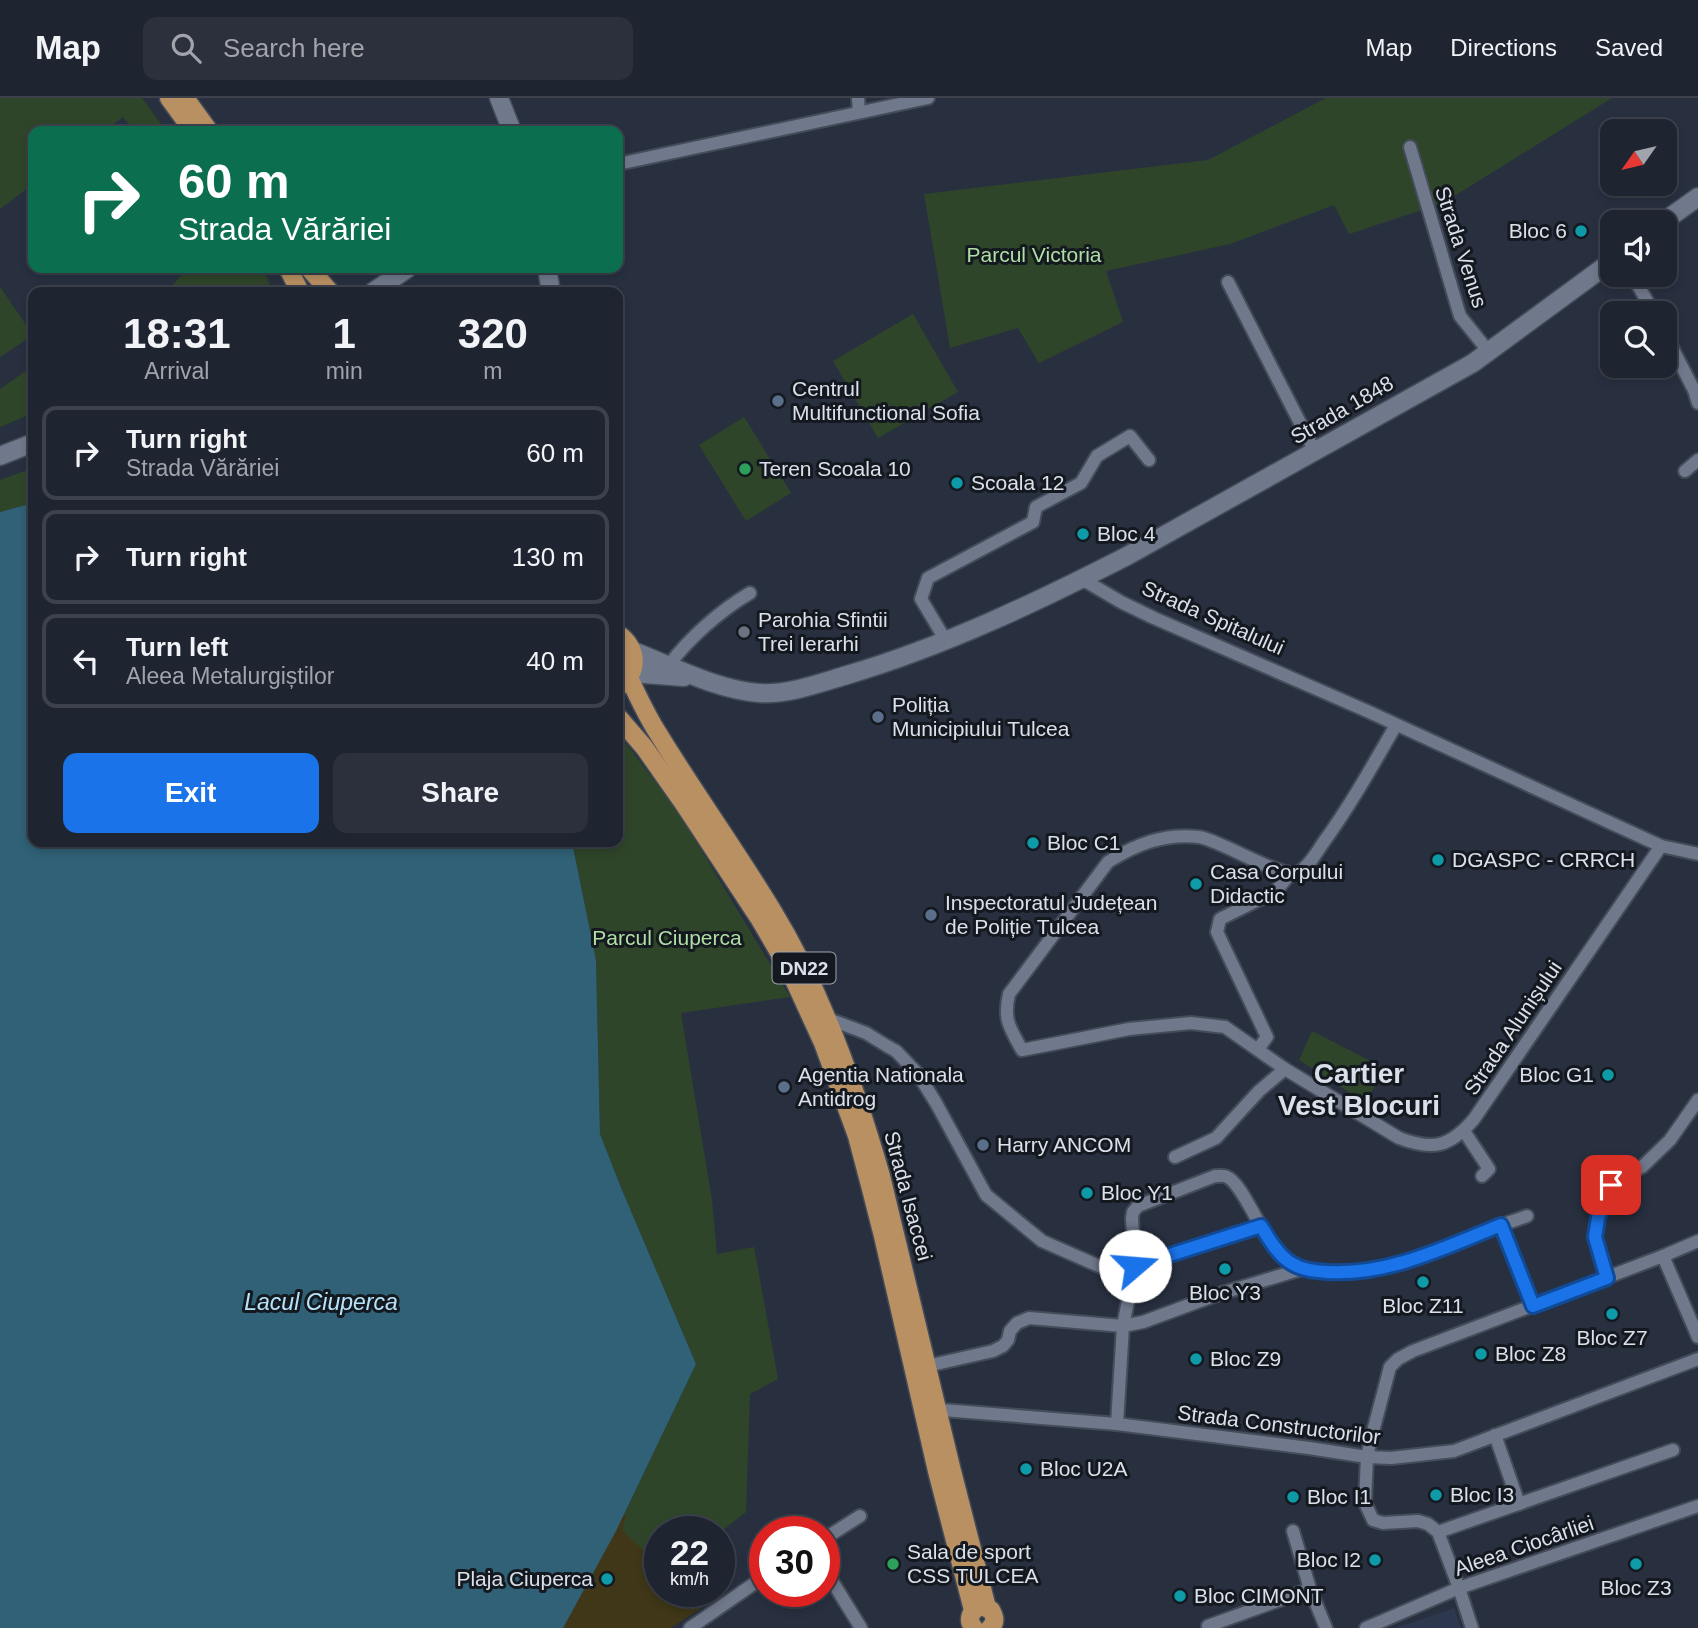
<!DOCTYPE html>
<html lang="en">
<head>
<meta charset="utf-8">
<style>
  :root { --surface:#1e2430; --page:#2b303c; --text:#f1f3f6; --muted:#a1a4ab; --line:#3c414c; --accent:#1a73e8 }
  body { margin:0; font-family:Helvetica,sans-serif; background:var(--page); color:var(--text); height:100vh; display:flex; flex-direction:column; font-size:26px; white-space:nowrap }
  * { box-sizing:border-box; margin:0 }
  p { font-size:23px; color:var(--muted) }
  .icon { flex:none; width:38px; height:38px; fill:none; stroke:currentColor; stroke-width:2; stroke-linecap:round; stroke-linejoin:round }
  .map { position:relative; flex:1; overflow:hidden }
  .sheet { position:absolute; left:28px; top:189px; width:595px; height:560px; display:flex; flex-direction:column; background:var(--surface); border-radius:14px; box-shadow:0 4px 10px #0003,0 0 0 2px var(--line) }
  .sheet>* { flex:none }
  .guide { position:absolute; left:28px; top:28px; width:595px; height:147px; border-radius:14px; box-shadow:0 4px 10px #0003,0 0 0 2px var(--line); background:#0b6e4f; color:#fff; overflow:hidden }
  .needle { width:46px; rotate:236deg }
  .tools { position:absolute; left:1600px; top:21px; display:grid; gap:14px }
  .tools a { display:grid; place-items:center; width:77px; height:77px; border-radius:14px; background:var(--surface); box-shadow:0 4px 10px #0003,0 0 0 2px var(--line); font-size:35px }
  .speed { position:absolute; left:644px; top:1418px; display:flex; gap:14px; font-size:35px; font-weight:700; text-align:center }
  .speed>* { display:grid; place-content:center; width:91px; height:91px; border-radius:50%; background:var(--surface); box-shadow:0 4px 10px #0003,0 0 0 2px var(--line); line-height:1 }
  .speed small { font-size:18px; font-weight:400 }
  .speed .limit { border:10px solid #d22; background:#fff; color:#111 }
  .pin { position:absolute; display:grid; place-items:center; width:60px; height:60px; color:#fff; margin:-30px; border-radius:14px; box-shadow:0 4px 10px #0006 }
  .me { position:absolute; width:77px; margin:-38px; rotate:72deg; stroke-linejoin:round; filter:drop-shadow(0 0 5px #0008) }
  .turn { display:flex; align-items:center; gap:24px; height:147px; padding:0 35px; font-size:32px }
  .turn .icon { width:91px; height:91px; stroke-width:2.5 }
  .turn b { display:block; font-size:49px; line-height:60px }
  .eta { display:flex; justify-content:space-evenly; align-items:center; height:119px; text-align:center }
  .eta b { font-size:42px; font-weight:700; line-height:49px }
  .action { display:flex; gap:14px; margin-top:auto; padding:14px 35px }
  .action a { flex:1; height:80px; border-radius:14px; background:var(--accent); color:#fff; font-size:28px; font-weight:700; line-height:80px; text-align:center }
  .action a+a { background:var(--page); color:var(--text) }
  ul { padding:0; list-style:none }
  li { display:flex; align-items:center; gap:21px; height:94px; margin:0 14px 10px; padding:0 21px; border:4px solid var(--line); border-radius:14px }
  li div { flex:1 }
  li b { display:block; font-size:26px }
  li em { font-style:normal }
  header { display:flex; align-items:center; gap:42px; box-sizing:border-box; height:98px; padding:0 35px; background:var(--surface); border-bottom:2px solid var(--line) }
  header strong { font-size:33px }
  nav { display:flex; gap:38px; margin-inline-start:auto; font-size:24px }
  .search { width:490px; height:63px; background:var(--page); display:flex; align-items:center; gap:18px; box-sizing:border-box; padding:0 24px; border-radius:14px; color:var(--muted); font-size:26px }
  .map>svg:first-child { display:block }
</style>
</head>
<body>
<header>
<strong>Map</strong>
<div class="search"><svg class="icon" aria-label="search" viewBox="0 0 24 24"><circle cx="10" cy="10" r="6"/><path d="M15 15l6 6"/></svg>Search here</div>
<nav><a>Map</a><a>Directions</a><a>Saved</a></nav>
</header>
<div class="map">
<svg width="1698" height="1530" viewBox="0 0 1698 1530">
  <rect width="100%" height="100%" fill="#283040"/>
  <path fill="#2d374d" d="M1454,1510L1461,1530H1396Z"/>
  <g fill="#2f4529">
    <path d="M0,0H142L166,33H134L123,19L104,33H33V86L0,111Z"/>
    <path d="M1326,0H1612L1443,105L1349,136L1334,107L1230,146L1106,173L1123,224L1039,265L1018,230L950,250L924,96L1208,62Z"/>
    <path d="M187,170H262L267,179L272,194H167Z"/>
    <path d="M0,189L33,237L0,259Z"/>
    <path d="M913,216L958,294L878,340L833,263Z"/>
    <path d="M33,268V315L0,329V291Z"/>
    <path d="M744,319L791,395L746,423L699,347Z"/>
    <path d="M33,370V405L0,414V382Z"/>
    <path d="M618,635L677,712L790,899L681,915L712,1102L717,1156L754,1149L778,1281L750,1296L746,1414L719,1435V1433H660V1471L616,1433L696,1266L622,1092L600,1036L596,862L572,744H618Z"/>
    <path d="M1312,933L1384,970L1366,1005L1299,962Z"/>
  </g>
  <path fill="#3f3717" d="M611,1411L626,1418L622,1432L660,1468V1493H685L703,1509L671,1530H530Z"/>
  <path fill="#306177" d="M33,405V744H572L596,862L600,1036L622,1092L696,1266L616,1433L563,1530H0V414Z"/>
  <g fill="none" stroke-linecap="round" stroke-linejoin="round">
    <g stroke="#454c59" stroke-width="16">
      <g id="street">
        <path d="M858,0L859,14"/>
        <path d="M1410,49L1460,218L1489,254"/>
        <path d="M618,66L928,0"/>
        <path d="M1632,177L1654,215"/>
        <path d="M1228,184L1315,354"/>
        <path d="M1664,234L1694,292L1698,305"/>
        <path d="M1685,373L1698,362"/>
        <path d="M1082,481L1121,504L1154,520L1367,613L1661,748L1698,756"/>
        <path d="M946,543L921,501L928,480L1033,424L1036,409L1081,385L1097,358L1130,338L1149,362"/>
        <path d="M669,567C689,540 721,512 750,495"/>
        <path d="M1396,627C1373,667 1350,708 1323,745C1317,754 1309,768 1299,774C1282,782 1221,742 1199,739C1165,735 1136,746 1108,764L1009,896C1003,922 1010,930 1022,952L1129,931L1191,925L1225,929L1285,971L1399,1040C1433,1053 1450,1049 1474,1021L1661,748"/>
        <path d="M826,920L866,935L887,948L896,953L918,976L936,1005L986,1097L1042,1143L1133,1183"/>
        <path d="M1258,951L1267,939L1217,834L1220,821L1276,793L1291,775"/>
        <path d="M1464,1033L1489,1071L1482,1078"/>
        <path d="M1175,1059L1216,1040L1259,993L1285,971"/>
        <path d="M1501,1127L1533,1208"/>
        <path d="M1261,1128C1271,1144 1282,1163 1300,1170C1308,1173 1319,1173 1327,1174C1387,1178 1442,1150 1496,1129C1506,1125 1517,1122 1527,1118"/>
        <path d="M1663,1158L1698,1239"/>
        <path d="M1607,1180L1595,1139L1598,1120L1611,1087L1625,1076L1642,1069L1670,1042L1698,1002"/>
        <path d="M927,1268L993,1253L1003,1248L1008,1242L1010,1233L1017,1225L1029,1220L1123,1228L1143,1224L1219,1196L1302,1171"/>
        <path d="M930,1311L1117,1326L1309,1350L1367,1359L1391,1360L1454,1353L1698,1261"/>
        <path d="M1117,1326L1123,1228L1135,1168L1132,1120L1133,1114L1138,1108L1215,1078C1218,1078 1224,1077 1227,1079C1239,1084 1253,1116 1261,1128L1135,1168"/>
        <path d="M1495,1337L1519,1406"/>
        <path d="M1293,1433L1310,1491L1326,1530"/>
        <path d="M1438,1434L1673,1352"/>
        <path d="M824,1441L860,1418"/>
        <path d="M824,1470L861,1530"/>
        <path d="M1208,1528L1310,1491"/>
        <path d="M690,1530L765,1478"/>
        <path d="M1366,1530L1459,1490L1698,1408"/>
        <path d="M1472,1530L1459,1490L1438,1434L1428,1426L1418,1423L1383,1425L1373,1422L1365,1405L1367,1359L1371,1341L1390,1269L1398,1261L1413,1253L1663,1158L1698,1143"/>
      </g>
    </g>
    <g stroke="#454c59" stroke-width="21">
      <g id="secondary">
        <path d="M499,0L512,33"/>
        <path d="M1663,124L1698,99"/>
        <path d="M547,170L551,194"/>
        <path d="M373,194L408,170"/>
        <path d="M0,358L33,345"/>
        <path d="M633,553C672,568 717,592 759,595C788,597 820,585 847,577C945,548 1037,504 1127,458L1473,265L1612,163"/>
        <path d="M632,575L684,579"/>
      </g>
    </g>
    <g stroke="#454c59" stroke-width="21">
      <g id="primary">
        <path d="M169,0L193,33"/>
        <path d="M185,0L209,33"/>
        <path d="M288,170L300,194"/>
        <path d="M309,170L330,194"/>
        <path d="M618,536C638,549 640,576 618,589"/>
        <path d="M629,580C638,598 646,616 656,632C693,693 735,751 772,812C822,894 854,985 881,1078L951,1369L987,1510"/>
        <path d="M618,619L644,649L684,706L759,820L790,873L823,945L857,1038L871,1091L883,1138L937,1373L973,1512"/>
        <path d="M974,1530C966,1522 971,1511 982,1508L991,1512C995,1519 996,1525 990,1530"/>
      </g>
    </g>
    <use href="#street" stroke="#70798c" stroke-width="12"/>
    <use href="#secondary" stroke="#70798c" stroke-width="18"/>
    <use href="#primary" stroke="#b99062" stroke-width="18"/>
  </g>
  <g fill="none" stroke-linecap="round" stroke-linejoin="round">
    <g stroke="#114b97" stroke-width="18">
      <path id="route" d="M1135,1168L1261,1128C1269,1141 1278,1157 1291,1165C1302,1172 1314,1173 1327,1174C1388,1178 1446,1149 1501,1127L1533,1208L1607,1180L1595,1139L1598,1120L1611,1087"/>
    </g>
    <use href="#route" stroke="#1a73e8" stroke-width="12"/>
  </g>
  <g fill="#0f9aa8" stroke="#14181f" stroke-width="2.5">
    <circle cx="1581" cy="133" r="7"/>
    <circle cx="957" cy="385" r="7"/>
    <circle cx="1083" cy="436" r="7"/>
    <circle cx="1033" cy="745" r="7"/>
    <circle cx="1438" cy="762" r="7"/>
    <circle cx="1196" cy="786" r="7"/>
    <circle cx="1608" cy="977" r="7"/>
    <circle cx="1087" cy="1095" r="7"/>
    <circle cx="1225" cy="1171" r="7"/>
    <circle cx="1423" cy="1184" r="7"/>
    <circle cx="1612" cy="1216" r="7"/>
    <circle cx="1481" cy="1256" r="7"/>
    <circle cx="1196" cy="1261" r="7"/>
    <circle cx="1026" cy="1371" r="7"/>
    <circle cx="1436" cy="1397" r="7"/>
    <circle cx="1293" cy="1399" r="7"/>
    <circle cx="1375" cy="1462" r="7"/>
    <circle cx="1636" cy="1466" r="7"/>
    <circle cx="607" cy="1481" r="7"/>
    <circle cx="1180" cy="1498" r="7"/>
  </g>
  <g fill="#5c6f8a" stroke="#14181f" stroke-width="2.5">
    <circle cx="778" cy="303" r="7"/>
    <circle cx="878" cy="619" r="7"/>
    <circle cx="931" cy="817" r="7"/>
    <circle cx="784" cy="989" r="7"/>
    <circle cx="983" cy="1047" r="7"/>
  </g>
  <g fill="#2e9e5b" stroke="#14181f" stroke-width="2.5">
    <circle cx="745" cy="371" r="7"/>
    <circle cx="893" cy="1466" r="7"/>
  </g>
  <circle fill="#6b7280" stroke="#14181f" stroke-width="2.5" cx="744" cy="534" r="7"/>
  <g text-anchor="middle" stroke-width="6" stroke-linejoin="round" paint-order="stroke">
    <rect fill="#14181f" stroke="#9fa4ad" stroke-width="2" x="772.5" y="854.5" width="63" height="31" rx="5"/>
    <g font-size="19" font-weight="bold" fill="#dae0ea">
      <text x="804" y="877">DN22</text>
    </g>
    <g font-size="21" fill="#dae0ea" stroke="#14181f" text-anchor="start">
      <text x="1567" y="140" text-anchor="end">Bloc 6</text>
      <text x="792" y="298">Centrul<tspan x="792" dy="24">Multifunctional Sofia</tspan></text>
      <text x="759" y="378">Teren Scoala 10</text>
      <text x="971" y="392">Scoala 12</text>
      <text x="1097" y="443">Bloc 4</text>
      <text x="758" y="529">Parohia Sfintii<tspan x="758" dy="24">Trei Ierarhi</tspan></text>
      <text x="892" y="614">Poliția<tspan x="892" dy="24">Municipiului Tulcea</tspan></text>
      <text x="1047" y="752">Bloc C1</text>
      <text x="1452" y="769">DGASPC - CRRCH</text>
      <text x="1210" y="781">Casa Corpului<tspan x="1210" dy="24">Didactic</tspan></text>
      <text x="945" y="812">Inspectoratul Județean<tspan x="945" dy="24">de Poliție Tulcea</tspan></text>
      <text x="798" y="984">Agentia Nationala<tspan x="798" dy="24">Antidrog</tspan></text>
      <text x="1594" y="984" text-anchor="end">Bloc G1</text>
      <text x="997" y="1054">Harry ANCOM</text>
      <text x="1101" y="1102">Bloc Y1</text>
      <text x="1225" y="1202" text-anchor="middle">Bloc Y3</text>
      <text x="1423" y="1215" text-anchor="middle">Bloc Z11</text>
      <text x="1612" y="1247" text-anchor="middle">Bloc Z7</text>
      <text x="1495" y="1263">Bloc Z8</text>
      <text x="1210" y="1268">Bloc Z9</text>
      <text x="1040" y="1378">Bloc U2A</text>
      <text x="1450" y="1404">Bloc I3</text>
      <text x="1307" y="1406">Bloc I1</text>
      <text x="907" y="1461">Sala de sport<tspan x="907" dy="24">CSS TULCEA</tspan></text>
      <text x="1361" y="1469" text-anchor="end">Bloc I2</text>
      <text x="593" y="1488" text-anchor="end">Plaja Ciuperca</text>
      <text x="1636" y="1497" text-anchor="middle">Bloc Z3</text>
      <text x="1194" y="1505">Bloc CIMONT</text>
    </g>
    <g font-size="21" fill="#dae0ea" stroke="#14181f">
      <text transform="translate(1461 149) rotate(72)" y="7">Strada Venus</text>
      <text transform="translate(1342 312) rotate(-30)" y="7">Strada 1848</text>
      <text transform="translate(1213 520) rotate(24)" y="7">Strada Spitalului</text>
      <text transform="translate(1513 930) rotate(-56)" y="7">Strada Alunișului</text>
      <text transform="translate(908 1098) rotate(75)" y="7">Strada Isaccei</text>
      <text transform="translate(1279 1327) rotate(7)" y="7">Strada Constructorilor</text>
      <text transform="translate(1524 1448) rotate(-19)" y="7">Aleea Ciocârliei</text>
    </g>
    <g font-size="21" fill="#b0dfa4" stroke="#14181f">
      <text x="1034" y="164">Parcul Victoria</text>
      <text x="667" y="847">Parcul Ciuperca</text>
    </g>
    <g font-size="23" font-style="italic" fill="#b6e4fa" stroke="#14181f">
      <text x="321" y="1212">Lacul Ciuperca</text>
    </g>
    <g font-size="28" font-weight="bold" fill="#dae0ea" stroke="#14181f">
      <text x="1359" y="985">Cartier<tspan x="1359" dy="32">Vest Blocuri</tspan></text>
    </g>
  </g>
</svg>
<div class="tools">
<a><svg class="needle" viewBox="-14 -14 28 28"><path d="M0-13l5 13h-10z" fill="#e53935"/><path d="M0 13l5-13h-10z" fill="#a1a4ab"/></svg></a>
<a><svg class="icon" aria-label="sound" viewBox="0 0 24 24"><path d="M4 9h4l5-4v14l-5-4H4zM17 9q2 3 0 6"/></svg></a>
<a><svg class="icon" aria-label="search" viewBox="0 0 24 24"><circle cx="10" cy="10" r="6"/><path d="M15 15l6 6"/></svg></a>
</div>
<div class="speed"><div>22<small>km/h</small></div><div class="limit">30</div></div>
<div class="pin" style="left:1611px;top:1087px;background:#d93025"><svg class="icon" aria-label="arrive" viewBox="0 0 24 24"><path d="M6 21V4h12l-3 4 3 4H6"/></svg></div>
<svg class="me" style="left:1135px;top:1168px" viewBox="-20 -20 40 40"><circle r="19" fill="#fff"/><path d="M0-13L10 11 0 6-10 11z" fill="#1a73e8"/></svg>
<div class="guide">
<div class="turn"><svg class="icon" aria-label="right" viewBox="0 0 24 24"><path d="M7 20v-9h11M14 6l5 5-5 5"/></svg><div><b>60 m</b>Strada Vărăriei</div></div>
</div>
<section class="sheet">
<div class="eta">
<div><b>18:31</b><p>Arrival</p></div>
<div><b>1</b><p>min</p></div>
<div><b>320</b><p>m</p></div>
</div>
<ul>
<li><svg class="icon" aria-label="right" viewBox="0 0 24 24"><path d="M7 20v-9h11M14 6l5 5-5 5"/></svg><div><b>Turn right</b><p>Strada Vărăriei</p></div><em>60 m</em></li>
<li><svg class="icon" aria-label="right" viewBox="0 0 24 24"><path d="M7 20v-9h11M14 6l5 5-5 5"/></svg><div><b>Turn right</b></div><em>130 m</em></li>
<li><svg class="icon" aria-label="left" viewBox="0 0 24 24"><path d="M17 20v-9H6M10 6l-5 5 5 5"/></svg><div><b>Turn left</b><p>Aleea Metalurgiștilor</p></div><em>40 m</em></li>
</ul>
<div class="action"><a>Exit</a><a>Share</a></div>
</section>
</div>
</body>
</html>
